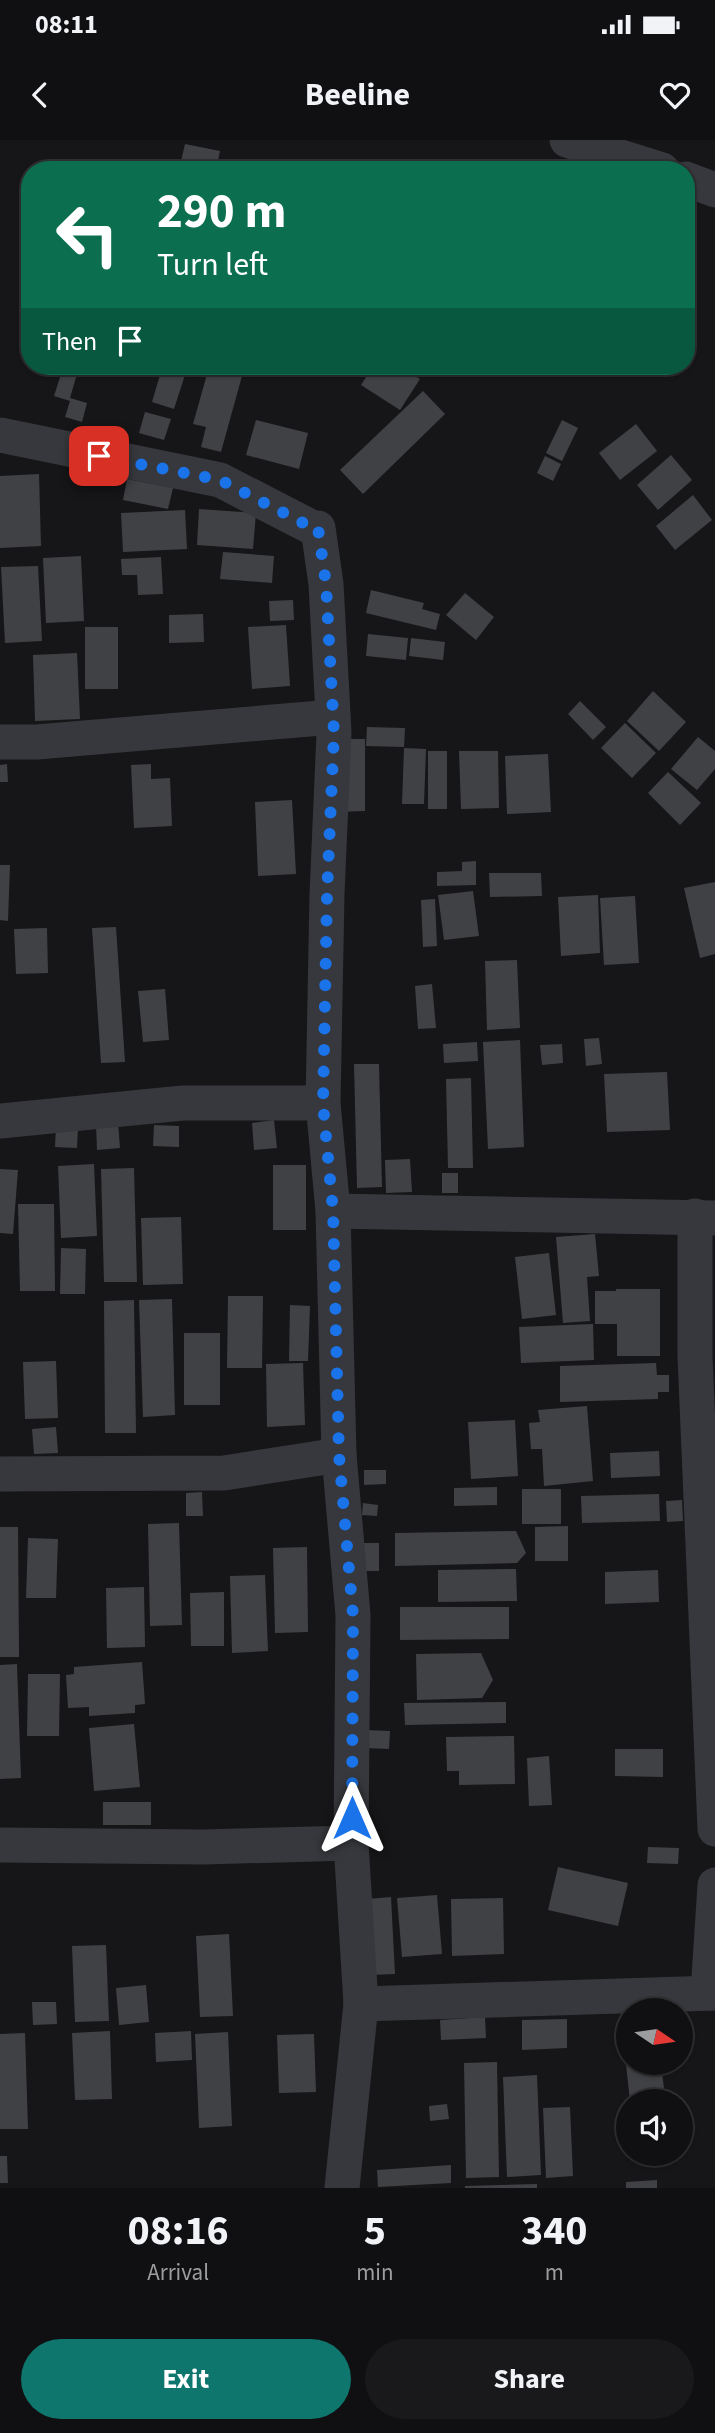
<!DOCTYPE html>
<html lang="en">
<head>
<meta charset="utf-8">
<style>
  :root { --surface:#101012; --page:#19191b; --text:#f1f3f6; --muted:#9c9d9f; --line:#303032; --accent:#0f766e }
  body { margin:0; font-family:"Source Sans 3",sans-serif; background:var(--page); color:var(--text); height:100vh; display:flex; flex-direction:column; font-size:26px; white-space:nowrap }
  * { box-sizing:border-box; margin:0 }
  p { font-size:23px; color:var(--muted) }
  .icon { flex:none; width:38px; height:38px; fill:none; stroke:currentColor; stroke-width:2; stroke-linecap:round; stroke-linejoin:round }
  .map { position:relative; height:2048px; overflow:hidden }
  .drawer { display:flex; flex-direction:column; background:var(--surface); flex:1 }
  .drawer>* { flex:none }
  .guide { position:absolute; left:21px; top:21px; width:674px; height:214px; border-radius:28px; box-shadow:0 2px 5px #0004,0 0 0 2px var(--line); background:#0b6e4f; color:#fff; overflow:hidden }
  .needle { width:46px; rotate:103deg }
  .fabs { position:absolute; left:616px; top:1858px; display:grid; gap:14px }
  .fabs a { display:grid; place-items:center; width:77px; height:77px; border-radius:50%; background:var(--surface); box-shadow:0 2px 5px #0004,0 0 0 2px var(--line); font-size:35px }
  .pin { position:absolute; display:grid; place-items:center; width:60px; height:60px; color:#fff; margin:-30px; border-radius:14px; box-shadow:0 4px 10px #0006 }
  .me { position:absolute; width:77px; margin:-38px; rotate:0deg; stroke-linejoin:round; filter:drop-shadow(0 0 5px #0008) }
  .turn { display:flex; align-items:center; gap:24px; height:147px; padding:0 21px; font-size:32px }
  .turn .icon { width:91px; height:91px; stroke-width:2.5 }
  .turn b { display:block; font-size:49px; line-height:60px }
  .then { display:flex; align-items:center; height:66px; padding:0 21px; background:#0003; gap:14px; font-size:26px }
  .eta { display:flex; justify-content:space-evenly; align-items:center; height:119px; text-align:center }
  .eta b { font-size:42px; font-weight:700; line-height:49px }
  .cta { display:flex; gap:14px; margin-top:auto; padding:14px 21px }
  .cta a { flex:1; height:80px; border-radius:42px; background:var(--accent); color:#fff; font-size:28px; font-weight:700; line-height:80px; text-align:center }
  .cta a+a { background:var(--page); color:var(--text) }
  .status { display:flex; justify-content:space-between; align-items:center; height:49px; padding:0 35px; background:var(--surface); direction:ltr }
  .status svg { height:19px; fill:currentColor }
  header { display:flex; justify-content:space-between; align-items:center; height:91px; padding:0 21px; background:var(--surface); font-size:32px; font-weight:700 }
  .map>svg:first-child { display:block }
</style>
</head>
<body>
<div class="status"><b>08:11</b><svg viewBox="0 0 49 12"><path d="M0 12V9h3v3zM5 12V6h3v6zM10 12V3h3v9zM15 12V0h3v12zM26 1h20v11H26zM47 4h2v5h-2z"/></svg></div>
<header><svg class="icon" aria-label="back" viewBox="0 0 24 24"><path d="M15 5l-7 7 7 7"/></svg>Beeline<svg class="icon" aria-label="heart" viewBox="0 0 24 24"><path d="M12 20l-8-8c-3-5 5-10 8-4 3-6 11-1 8 4z"/></svg></header>
<div class="map">
<svg width="715" height="2048" viewBox="0 0 715 2048">
  <rect width="100%" height="100%" fill="#161618"/>
  <g fill="#404145">
    <path d="M185,4L220,11L216,30H179Z"/>
    <path d="M373,226H399L420,239L400,270L361,245Z"/>
    <path d="M209,227L242,236L221,312L201,307L206,287L193,284Z"/>
    <path d="M162,228L185,235L174,269L152,262Z"/>
    <path d="M62,231L77,234L70,258L87,263L82,282L65,277L70,261L54,256Z"/>
    <path d="M423,251L445,274L363,354L340,330Z"/>
    <path d="M145,272L171,279L164,300L139,293Z"/>
    <path d="M256,280L308,293L299,329L246,315Z"/>
    <path d="M562,280L578,288L562,321L546,313Z"/>
    <path d="M636,284L657,311L620,340L599,313Z"/>
    <path d="M671,315L692,340L658,370L637,345Z"/>
    <path d="M545,316L561,324L553,341L537,333Z"/>
    <path d="M39,334L41,406L0,408V336Z"/>
    <path d="M127,339L173,348L168,369L123,360Z"/>
    <path d="M693,355L712,380L675,410L656,386Z"/>
    <path d="M199,369L256,373L253,409L197,405Z"/>
    <path d="M185,370L187,409L123,412L121,373Z"/>
    <path d="M223,412L274,416L272,443L220,439Z"/>
    <path d="M81,416L84,481L46,483L43,418Z"/>
    <path d="M161,417L163,454L138,455L137,435H122L121,419Z"/>
    <path d="M38,426L42,501L5,503L1,427Z"/>
    <path d="M371,450L424,463L422,469L440,474L436,490L366,473Z"/>
    <path d="M465,453L494,477L476,500L446,475Z"/>
    <path d="M293,460L294,480L270,481L269,461Z"/>
    <path d="M203,474L204,502L169,503V475Z"/>
    <path d="M286,485L290,546L252,549L248,487Z"/>
    <rect x="85" y="487" width="33" height="62"/>
    <path d="M368,494L408,498L406,520L366,516Z"/>
    <path d="M411,498L445,502L443,520L409,516Z"/>
    <path d="M77,513L80,579L35,581L33,515Z"/>
    <path d="M653,551L686,582L659,611L627,581Z"/>
    <path d="M580,561L606,587L593,600L568,574Z"/>
    <path d="M625,583L656,613L632,638L601,608Z"/>
    <path d="M367,587L405,588L404,607L366,606Z"/>
    <path d="M698,597L715,611V629L697,650L671,629Z"/>
    <path d="M337,599H365V671L337,672Z"/>
    <path d="M404,608L426,609L424,664H402Z"/>
    <rect x="428" y="611" width="19" height="58"/>
    <path d="M459,611H498L499,668L461,669Z"/>
    <path d="M548,614L551,672L507,674L505,616Z"/>
    <path d="M7,624L8,642H0V625Z"/>
    <path d="M151,624V639L170,638L172,686L134,688L131,625Z"/>
    <path d="M668,632L701,663L680,685L648,653Z"/>
    <path d="M292,660L296,734L258,736L255,662Z"/>
    <path d="M476,721V745L437,746V732L462,731V722Z"/>
    <path d="M0,725H10L8,781L0,780Z"/>
    <path d="M489,733H541L542,756L490,757Z"/>
    <path d="M715,742V814L700,818L684,748Z"/>
    <path d="M473,751L479,796L444,800L438,755Z"/>
    <path d="M598,755L600,813L561,816L558,757Z"/>
    <path d="M635,756L639,823L604,825L600,758Z"/>
    <path d="M435,759L437,806L423,807L421,760Z"/>
    <path d="M116,787L125,922L101,923L92,788Z"/>
    <path d="M47,788L48,833L16,834L14,789Z"/>
    <path d="M517,820L520,888L487,890L485,821Z"/>
    <path d="M432,844L436,888L418,889L415,846Z"/>
    <path d="M165,849L169,900L143,902L138,851Z"/>
    <path d="M599,898L602,924L586,926L584,899Z"/>
    <path d="M520,900L524,1007L488,1009L483,902Z"/>
    <path d="M477,902L478,921L444,923L443,904Z"/>
    <path d="M562,904L563,923L542,925L540,905Z"/>
    <path d="M354,924H379L382,1047L357,1048Z"/>
    <path d="M667,932L670,990L607,992L604,934Z"/>
    <path d="M471,938L473,1028H448L446,939Z"/>
    <path d="M274,980L277,1008L254,1010L252,983Z"/>
    <path d="M118,982L120,1008L97,1010L96,984Z"/>
    <path d="M154,985L179,986V1007L153,1006Z"/>
    <path d="M56,987L78,988L77,1008L55,1007Z"/>
    <path d="M410,1019L412,1052L386,1053L385,1020Z"/>
    <path d="M94,1024L97,1096L61,1098L58,1026Z"/>
    <rect x="273" y="1025" width="33" height="65"/>
    <path d="M134,1028L137,1142H104L101,1029Z"/>
    <path d="M0,1029L18,1030L13,1094L0,1093Z"/>
    <rect x="442" y="1033" width="16" height="20"/>
    <path d="M18,1064H54L55,1151H20Z"/>
    <path d="M181,1077L183,1144L143,1145L141,1078Z"/>
    <path d="M595,1094L599,1136L587,1137L590,1181L563,1183L556,1097Z"/>
    <path d="M61,1108L86,1109L85,1154H60Z"/>
    <path d="M549,1113L556,1175L522,1179L515,1117Z"/>
    <path d="M616,1149H660V1216H617V1184H595V1151H616Z"/>
    <path d="M228,1156H263L262,1228H227Z"/>
    <path d="M172,1159L175,1275L143,1277L139,1160Z"/>
    <path d="M134,1160L136,1293H105L104,1161Z"/>
    <path d="M290,1165L310,1166L308,1221H289Z"/>
    <path d="M593,1184L594,1220L521,1223L519,1187Z"/>
    <rect x="184" y="1193" width="36" height="72"/>
    <path d="M56,1221L58,1278L25,1279L23,1222Z"/>
    <path d="M303,1223L305,1285L267,1287L266,1224Z"/>
    <path d="M656,1223L657,1235H669V1252H658V1259L560,1262V1226Z"/>
    <path d="M587,1266L593,1341L544,1346L542,1309H531L529,1283L540,1282L538,1270Z"/>
    <path d="M515,1280L518,1336L471,1339L468,1282Z"/>
    <path d="M56,1287L58,1313L34,1314L32,1289Z"/>
    <path d="M659,1311L660,1336L611,1338L610,1313Z"/>
    <path d="M364,1330H386V1344L364,1345Z"/>
    <path d="M497,1347V1365L454,1366V1348Z"/>
    <rect x="522" y="1349" width="39" height="35"/>
    <path d="M202,1352L203,1376H186V1353Z"/>
    <path d="M659,1354L660,1381L582,1383L581,1356Z"/>
    <path d="M682,1360L683,1381L667,1382L666,1361Z"/>
    <path d="M363,1363L378,1365L377,1376L362,1375Z"/>
    <path d="M179,1383L182,1485L150,1486L148,1384Z"/>
    <path d="M568,1386V1421H535V1387Z"/>
    <path d="M0,1387H18L19,1517H0Z"/>
    <path d="M516,1391L526,1413L517,1423L395,1426V1393Z"/>
    <path d="M28,1398L58,1399L56,1458H26Z"/>
    <path d="M358,1403H379V1431H359Z"/>
    <path d="M307,1407L308,1492L275,1493L273,1408Z"/>
    <path d="M516,1429L517,1461L438,1462V1430Z"/>
    <path d="M658,1430L659,1462L605,1464V1432Z"/>
    <path d="M265,1435L268,1511L232,1513L230,1436Z"/>
    <path d="M144,1447L145,1507L107,1508L106,1448Z"/>
    <path d="M224,1452V1506H191L190,1453Z"/>
    <path d="M400,1467H509V1499L400,1500Z"/>
    <path d="M481,1513L493,1540L482,1558L417,1560L416,1514Z"/>
    <path d="M142,1522L145,1564L135,1565V1573L89,1576V1567L68,1568L66,1535L74,1534V1527Z"/>
    <path d="M17,1524L21,1638L0,1639V1525Z"/>
    <path d="M28,1534H60L59,1596H27Z"/>
    <path d="M506,1562V1583L405,1585L404,1563Z"/>
    <path d="M134,1584L140,1647L94,1651L89,1588Z"/>
    <path d="M365,1590L390,1591L389,1609L364,1608Z"/>
    <path d="M514,1596L515,1644L459,1645V1631H447L446,1597Z"/>
    <path d="M615,1609H663V1637L615,1636Z"/>
    <path d="M549,1616L552,1665L529,1666L527,1618Z"/>
    <rect x="103" y="1662" width="48" height="23"/>
    <path d="M648,1707L679,1708L678,1724L647,1723Z"/>
    <path d="M558,1727L628,1743L618,1786L548,1770Z"/>
    <path d="M437,1755L442,1814L402,1817L397,1758Z"/>
    <path d="M391,1757L395,1834L371,1835L367,1759Z"/>
    <path d="M503,1758L504,1814L452,1816L451,1759Z"/>
    <path d="M229,1794L233,1876L200,1877L196,1796Z"/>
    <path d="M106,1805L109,1881L75,1882L72,1806Z"/>
    <path d="M146,1845L149,1882L119,1885L116,1848Z"/>
    <path d="M32,1862H56L57,1884L33,1885Z"/>
    <path d="M485,1877L486,1898L441,1900L440,1880Z"/>
    <path d="M567,1879V1908L522,1910V1880Z"/>
    <path d="M110,1891L112,1959L75,1960L72,1893Z"/>
    <path d="M191,1891L192,1920L156,1922L155,1893Z"/>
    <path d="M228,1892L232,1986L199,1988L195,1894Z"/>
    <path d="M25,1893L28,1989H0V1894Z"/>
    <path d="M314,1894L316,1952L279,1953L277,1895Z"/>
    <path d="M628,1914V1923L661,1924L665,1957L630,1961L625,1915Z"/>
    <path d="M497,1922L499,2037L466,2038L464,1923Z"/>
    <path d="M537,1935L541,2035L507,2037L503,1937Z"/>
    <path d="M447,1964L449,1979L430,1981L429,1966Z"/>
    <path d="M570,1967L573,2036L546,2038L543,1968Z"/>
    <path d="M0,2016H7L8,2043H0Z"/>
    <path d="M451,2025V2043L378,2047L377,2030Z"/>
    <path d="M657,2040V2048H626V2042Z"/>
    <path d="M537,2044V2048H465V2046Z"/>
  </g>
  <g fill="none" stroke-linecap="round" stroke-linejoin="round">
    <g stroke="#37383d" stroke-width="35">
      <path d="M567,0L662,30"/>
      <path d="M686,39L715,50"/>
      <path d="M0,295L220,340L313,388H318L326,444L334,593L327,754L323,963L333,1071L339,1315L353,1475L351,1703L361,1864L342,2048"/>
      <path d="M0,602H37L333,577"/>
      <path d="M0,981L183,963H323"/>
      <path d="M333,1071L715,1078"/>
      <path d="M695,1076V1216L715,1689"/>
      <path d="M0,1334L224,1333L339,1315"/>
      <path d="M0,1705L203,1707L351,1703"/>
      <path d="M708,1853L715,1745"/>
      <path d="M361,1864L715,1853"/>
    </g>
  </g>
  <g fill="none" stroke-linecap="round" stroke-linejoin="round">
    <path stroke="#1a73e8" stroke-width="12" stroke-dasharray="0 21.6" d="M99,316L220,340L313,388H318L326,444L334,593L327,754L323,964L333,1071L339,1315L353,1475L352,1678"/>
  </g>
</svg>
<div class="fabs">
<a><svg class="needle" viewBox="-14 -14 28 28"><path d="M0-13l5 13h-10z" fill="#e53935"/><path d="M0 13l5-13h-10z" fill="#9c9d9f"/></svg></a>
<a><svg class="icon" aria-label="sound" viewBox="0 0 24 24"><path d="M4 9h4l5-4v14l-5-4H4zM17 9q2 3 0 6"/></svg></a>
</div>
<div class="pin" style="left:99px;top:316px;background:#d93025"><svg class="icon" aria-label="arrive" viewBox="0 0 24 24"><path d="M6 21V4h12l-3 4 3 4H6"/></svg></div>
<svg class="me" style="left:352px;top:1678px" viewBox="-20 -20 40 40"><path d="M0-17L14 15 0 8-14 15z" fill="#1a73e8" stroke="#fff" stroke-width="4"/></svg>
<div class="guide">
<div class="turn"><svg class="icon" aria-label="left" viewBox="0 0 24 24"><path d="M17 20v-9H6M10 6l-5 5 5 5"/></svg><div><b>290 m</b>Turn left</div></div>
<div class="then">Then<svg class="icon" aria-label="arrive" viewBox="0 0 24 24"><path d="M6 21V4h12l-3 4 3 4H6"/></svg></div>
</div>
</div>
<section class="drawer">
<div class="eta">
<div><b>08:16</b><p>Arrival</p></div>
<div><b>5</b><p>min</p></div>
<div><b>340</b><p>m</p></div>
</div>
<div class="cta"><a>Exit</a><a>Share</a></div>
</section>
</body>
</html>
